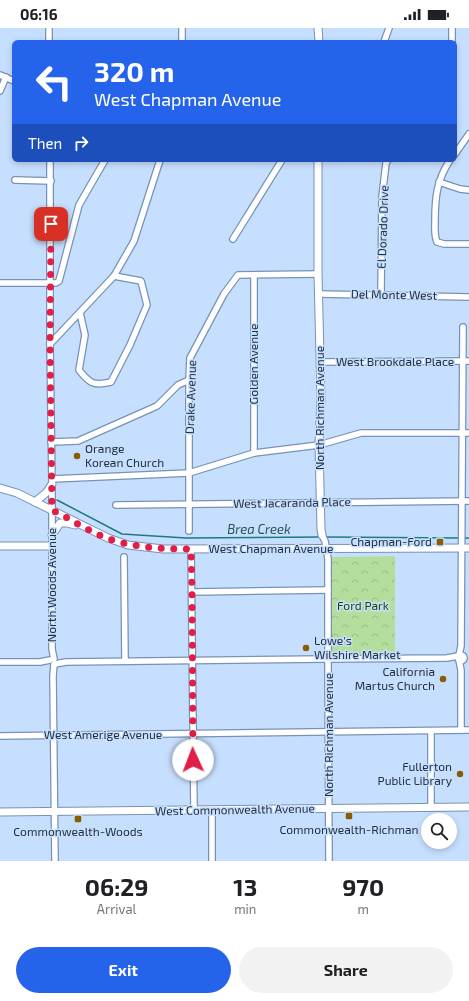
<!DOCTYPE html>
<html lang="en">
<head>
<meta charset="utf-8">
<style>
  :root { --surface:#fff; --page:#f2f2f2; --text:#202124; --muted:#757577; --accent:#2563eb }
  body { margin:0; font-family:"Exo 2",sans-serif; background:var(--page); color:var(--text); height:100vh; display:flex; flex-direction:column; font-size:15px; white-space:nowrap }
  * { box-sizing:border-box; margin:0 }
  p { font-size:13px; color:var(--muted) }
  .icon { flex:none; width:22px; height:22px; fill:none; stroke:currentColor; stroke-width:2; stroke-linecap:round; stroke-linejoin:round }
  .map { position:relative; height:833px; overflow:hidden }
  .panel { display:flex; flex-direction:column; background:var(--surface); flex:1 }
  .panel>* { flex:none }
  .guide { position:absolute; left:12px; top:12px; width:445px; height:122px; border-radius:6px; box-shadow:0 2px 6px #0003; background:#2563eb; color:#fff; overflow:hidden }
  .buttons { position:absolute; left:421px; top:785px; display:grid; gap:8px }
  .buttons a { display:grid; place-items:center; width:36px; height:36px; border-radius:50%; background:var(--surface); box-shadow:0 2px 6px #0003; font-size:20px }
  .pin { position:absolute; display:grid; place-items:center; width:34px; height:34px; color:#fff; margin:-17px; border-radius:8px; box-shadow:0 2px 6px #0006 }
  .me { position:absolute; width:44px; margin:-22px; rotate:358deg; stroke-linejoin:round; filter:drop-shadow(0 0 3px #0008) }
  .turn { display:flex; align-items:center; gap:14px; height:84px; padding:0 16px; font-size:18px }
  .turn .icon { width:52px; height:52px; stroke-width:2.5 }
  .turn b { display:block; font-size:28px; line-height:34px }
  .then { display:flex; align-items:center; height:38px; padding:0 16px; background:#0003; gap:8px; font-size:15px }
  .eta { display:flex; justify-content:space-evenly; align-items:center; height:68px; text-align:center }
  .eta b { font-size:24px; font-weight:700; line-height:28px }
  .button { display:flex; gap:8px; margin-top:auto; padding:8px 16px }
  .button a { flex:1; height:46px; border-radius:24px; background:var(--accent); color:#fff; font-size:16px; font-weight:700; line-height:46px; text-align:center }
  .button a+a { background:var(--page); color:var(--text) }
  .status { display:flex; justify-content:space-between; align-items:center; height:28px; padding:0 20px; background:var(--surface); direction:ltr }
  .status svg { height:11px; fill:currentColor }
  .map>svg:first-child { display:block }
</style>
</head>
<body>
<div class="status"><b>06:16</b><svg viewBox="0 0 49 12"><path d="M0 12V9h3v3zM5 12V6h3v6zM10 12V3h3v9zM15 12V0h3v12zM26 1h20v11H26zM47 4h2v5h-2z"/></svg></div>
<div class="map">
<svg width="469" height="833" viewBox="0 0 469 833">
  <defs>
    <pattern id="park-crowns" width="20" height="18" patternUnits="userSpaceOnUse"><rect width="20" height="18" fill="#b3de9e"/><path d="M2 6a3 3 0 1 1 6 0M12 15a3 3 0 1 1 6 0" fill="none" stroke="#9abf89"/></pattern>
  </defs>
  <rect width="100%" height="100%" fill="#c7dfff"/>
  <path fill="url(#park-crowns)" d="M395,528V628H332V529Z"/>
  <g fill="none" stroke-linecap="round" stroke-linejoin="round">
    <g stroke="#1e7a7f" stroke-width="1.5">
      <path d="M57,472L122,506L186,510L321,509"/>
      <path d="M325,509L459,510"/>
      <path d="M463,510H469"/>
    </g>
    <g stroke="#7692b6" stroke-width="8">
      <g id="street">
        <path d="M182,0V14"/>
        <path d="M452,0V14"/>
        <path d="M49,14V0"/>
        <path d="M384,14L389,0"/>
        <path d="M0,47L14,53"/>
        <path d="M0,63L6,49"/>
        <path d="M455,126L469,106"/>
        <path d="M50,132V316L52,456V621L54,631"/>
        <path d="M450,132C437,152 435,169 435,192C435,200 434,207 437,214L444,216H469"/>
        <path d="M15,152L51,153"/>
        <path d="M439,154L460,161L469,162"/>
        <path d="M233,211L282,132"/>
        <path d="M0,255H56L59,253L79,177L105,132"/>
        <path d="M319,266L469,269"/>
        <path d="M381,266L382,169L386,135L388,132"/>
        <path d="M80,285L85,307L79,342C90,356 94,358 111,354L130,317L147,277L141,253L114,248"/>
        <path d="M50,316L114,248L134,213L160,132"/>
        <path d="M320,334L469,333"/>
        <path d="M51,414L78,413L157,378L178,357L189,352"/>
        <path d="M254,425V247"/>
        <path d="M52,451L189,445L254,425L319,417L361,405H469"/>
        <path d="M116,477L469,473"/>
        <path d="M189,503V352L190,330L224,266L238,247L318,246"/>
        <path d="M322,507L325,513L328,531V628"/>
        <path d="M191,521L194,782"/>
        <path d="M124,529L125,633"/>
        <path d="M193,564L328,562"/>
        <circle cx="461" cy="630" r="3"/>
        <path d="M459,627L461,618L463,299"/>
        <path d="M331,631L447,630L458,628"/>
        <path d="M459,632L461,642V702"/>
        <path d="M0,634H40L50,632"/>
        <path d="M328,634L329,833"/>
        <path d="M54,636L53,648L55,833"/>
        <path d="M55,636L66,634L325,631"/>
        <path d="M431,703V780"/>
        <path d="M0,708L469,702"/>
        <path d="M212,782V833"/>
      </g>
    </g>
    <g stroke="#7692b6" stroke-width="9">
      <g id="secondary">
        <path d="M318,0L319,14"/>
        <path d="M318,132V246L321,370L319,417L321,501L322,507"/>
        <path d="M0,460L17,465L108,510L128,517L163,521L469,520"/>
        <path d="M35,474L47,464L52,456"/>
        <path d="M52,507L60,495H67L75,497"/>
        <path d="M0,518H52"/>
        <path d="M0,784L469,779"/>
      </g>
    </g>
    <use href="#street" stroke="#fff" stroke-width="5.5"/>
    <use href="#secondary" stroke="#fff" stroke-width="7"/>
  </g>
  <g fill="none" stroke-linecap="round" stroke-linejoin="round">
    <path stroke="#e11d48" stroke-width="7" stroke-dasharray="0 12.6" d="M51,196L50,316L52,482C71,491 89,504 109,511C136,520 163,521 191,521L192,564L193,732"/>
  </g>
  <g fill="#8a5c00" stroke="#c7dfff" stroke-width="1.5">
    <circle cx="77" cy="428" r="4"/>
    <rect x="436" y="510" width="8" height="8" rx="2"/>
    <circle cx="306" cy="620" r="4"/>
    <circle cx="443" cy="651" r="4"/>
    <circle cx="460" cy="746" r="4"/>
    <rect x="345" y="784" width="8" height="8" rx="2"/>
    <rect x="74" y="787" width="8" height="8" rx="2"/>
  </g>
  <g text-anchor="middle" stroke-width="3" stroke-linejoin="round" paint-order="stroke">
    <g font-size="12" fill="#24303f" stroke="#c7dfff">
      <text transform="translate(383 199) rotate(-88)" y="4">El Dorado Drive</text>
      <text transform="translate(394 267) rotate(1)" y="4">Del Monte West</text>
      <text x="395" y="338">West Brookdale Place</text>
      <text transform="translate(254 336) rotate(-90)" y="4">Golden Avenue</text>
      <text transform="translate(191 369) rotate(-88)" y="4">Drake Avenue</text>
      <text transform="translate(320 380) rotate(-90)" y="4">North Richman Avenue</text>
      <text transform="translate(292 475) rotate(-1)" y="4">West Jacaranda Place</text>
      <text x="271" y="525">West Chapman Avenue</text>
      <text transform="translate(52 557) rotate(-90)" y="4">North Woods Avenue</text>
      <text x="103" y="711">West Amerige Avenue</text>
      <text transform="translate(329 707) rotate(-90)" y="4">North Richman Avenue</text>
      <text transform="translate(235 782) rotate(-1)" y="4">West Commonwealth Avenue</text>
    </g>
    <g font-size="12" fill="#24303f" stroke="#c7dfff" text-anchor="end">
      <text x="85" y="425" text-anchor="start">Orange<tspan x="85" dy="14">Korean Church</tspan></text>
      <text x="432" y="518">Chapman-Ford</text>
      <text x="314" y="617" text-anchor="start">Lowe's<tspan x="314" dy="14">Wilshire Market</tspan></text>
      <text x="435" y="648">California<tspan x="435" dy="14">Martus Church</tspan></text>
      <text x="452" y="743">Fullerton<tspan x="452" dy="14">Public Library</tspan></text>
      <text x="349" y="806" text-anchor="middle">Commonwealth-Richman</text>
      <text x="78" y="808" text-anchor="middle">Commonwealth-Woods</text>
    </g>
    <g font-size="12" fill="#204700" stroke="#c7dfff">
      <text x="363" y="582">Ford Park</text>
    </g>
    <g font-size="13" font-style="italic" fill="#255656" stroke="#c7dfff">
      <text x="259" y="506">Brea Creek</text>
    </g>
  </g>
</svg>
<div class="buttons">
<a><svg class="icon" aria-label="search" viewBox="0 0 24 24"><circle cx="10" cy="10" r="6"/><path d="M15 15l6 6"/></svg></a>
</div>
<div class="pin" style="left:51px;top:196px;background:#d93025"><svg class="icon" aria-label="arrive" viewBox="0 0 24 24"><path d="M6 21V4h12l-3 4 3 4H6"/></svg></div>
<svg class="me" style="left:193px;top:732px" viewBox="-20 -20 40 40"><circle r="19" fill="#fff"/><path d="M0-13L10 11 0 6-10 11z" fill="#e11d48"/></svg>
<div class="guide">
<div class="turn"><svg class="icon" aria-label="left" viewBox="0 0 24 24"><path d="M17 20v-9H6M10 6l-5 5 5 5"/></svg><div><b>320 m</b>West Chapman Avenue</div></div>
<div class="then">Then<svg class="icon" aria-label="right" viewBox="0 0 24 24"><path d="M7 20v-9h11M14 6l5 5-5 5"/></svg></div>
</div>
</div>
<section class="panel">
<div class="eta">
<div><b>06:29</b><p>Arrival</p></div>
<div><b>13</b><p>min</p></div>
<div><b>970</b><p>m</p></div>
</div>
<div class="button"><a>Exit</a><a>Share</a></div>
</section>
</body>
</html>
